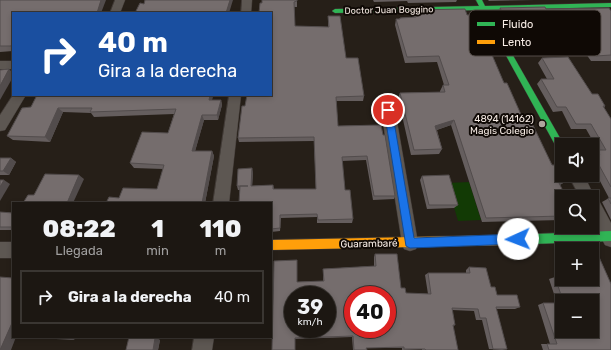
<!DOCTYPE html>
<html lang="es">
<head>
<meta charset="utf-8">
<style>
  :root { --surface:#1c1712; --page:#292420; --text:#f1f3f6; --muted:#a09f9f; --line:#3a3632 }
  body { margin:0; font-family:Rubik,sans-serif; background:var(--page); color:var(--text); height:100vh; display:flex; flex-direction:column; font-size:15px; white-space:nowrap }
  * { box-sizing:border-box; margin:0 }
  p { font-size:13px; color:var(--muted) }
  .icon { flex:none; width:22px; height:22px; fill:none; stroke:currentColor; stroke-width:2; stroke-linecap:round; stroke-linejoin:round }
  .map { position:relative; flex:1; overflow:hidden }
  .panel { position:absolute; left:12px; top:202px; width:260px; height:136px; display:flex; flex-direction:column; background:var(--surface); border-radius:0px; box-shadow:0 2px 6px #0003,0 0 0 1px var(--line) }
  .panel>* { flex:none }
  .banner { position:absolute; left:12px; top:12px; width:260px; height:84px; border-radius:0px; box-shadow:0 2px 6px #0003,0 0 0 1px var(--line); background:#1a4fa0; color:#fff; overflow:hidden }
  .buttons { position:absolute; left:555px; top:138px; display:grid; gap:8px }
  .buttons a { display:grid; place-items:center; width:44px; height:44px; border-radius:0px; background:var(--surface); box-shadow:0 2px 6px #0003,0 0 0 1px var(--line); font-size:20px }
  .speed { position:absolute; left:284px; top:286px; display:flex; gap:8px; font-size:20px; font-weight:700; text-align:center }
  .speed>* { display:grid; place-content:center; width:52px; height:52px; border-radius:50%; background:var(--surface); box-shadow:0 2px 6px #0003,0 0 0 1px var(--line); line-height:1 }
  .speed small { font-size:10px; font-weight:400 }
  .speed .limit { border:6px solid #d22; background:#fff; color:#111 }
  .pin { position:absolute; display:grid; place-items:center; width:34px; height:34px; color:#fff; margin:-17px; border:2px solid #fff; border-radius:50%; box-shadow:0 1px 4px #0007 }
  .me { position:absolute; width:44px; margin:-22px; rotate:268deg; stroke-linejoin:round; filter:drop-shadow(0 0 3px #0008) }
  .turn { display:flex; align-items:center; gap:14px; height:84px; padding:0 20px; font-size:18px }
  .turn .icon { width:52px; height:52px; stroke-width:2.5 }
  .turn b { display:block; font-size:28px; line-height:34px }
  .eta { display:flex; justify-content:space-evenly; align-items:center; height:68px; text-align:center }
  .eta b { font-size:24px; font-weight:800; line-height:28px }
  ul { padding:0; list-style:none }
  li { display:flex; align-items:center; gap:12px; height:54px; margin:0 8px 6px; padding:0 12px; border:2px solid var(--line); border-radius:0px }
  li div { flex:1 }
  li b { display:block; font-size:15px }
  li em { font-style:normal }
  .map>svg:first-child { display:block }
</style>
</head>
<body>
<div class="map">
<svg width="611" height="350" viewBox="0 0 611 350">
  <rect width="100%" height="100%" fill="#261f18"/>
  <path fill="#123a05" d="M469,182L481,220L458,221L447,183Z"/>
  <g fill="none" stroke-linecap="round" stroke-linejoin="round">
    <g stroke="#413a36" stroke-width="1">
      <g id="street">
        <path d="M115,0H125L120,13H110Z"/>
        <path d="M242,0H252L251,13H241Z"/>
        <rect x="0" y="61" width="13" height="8"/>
        <path d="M13,95H26L5,130L0,131V115Z"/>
        <path d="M229,95H241L229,203H213Z"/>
        <path d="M388,105L393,106L395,110L418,243L416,249L410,251L404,249L402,243L381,110L383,106Z"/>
        <path d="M568,175H584L595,198L598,199L611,223V247L605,245L592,220V197H580Z"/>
        <rect x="0" y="242" width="13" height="16"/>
        <path d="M194,337H214L212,350H192Z"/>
      </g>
    </g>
    <g stroke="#413a36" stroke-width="1">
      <g id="fast">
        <path d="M476,0H482L485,6L611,3V7L487,10L564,145H562V154L559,152L481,10L335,13L332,11L335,9L479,6Z"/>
        <path d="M611,231V241L508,245L504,243L503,240L504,237L508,235Z"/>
      </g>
    </g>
    <g stroke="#413a36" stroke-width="1">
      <path id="slow" d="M508,235L512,237L513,240L512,243L508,245L271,250V240Z"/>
    </g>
    <use href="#street" fill="#5d5752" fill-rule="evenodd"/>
    <use href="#fast" fill="#30b455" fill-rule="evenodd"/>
    <use href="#slow" fill="#ff9f0a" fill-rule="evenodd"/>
  </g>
  <g fill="#655e5e" fill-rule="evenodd">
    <path d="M0,0L13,13V51L0,52Z"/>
    <path d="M297,0V7H294L295,26L328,27V16L346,58L364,96L363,101H336L338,126L381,125L395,196L394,199L373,200L366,160L342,161L345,190L353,219L352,223H317V217L281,218L280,231L271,232V203L240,190H238L237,186L253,172L252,186L273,185L274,189H316L314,141L239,142L238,138L245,106L271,13Z"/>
    <path d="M373,0H457L456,2L408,3L407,1L374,2Z"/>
    <path d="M488,0H534L489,1Z"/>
    <path d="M500,8L546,9L611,11V61H591L574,37H552L547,30L507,32L497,13Z"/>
    <path d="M413,10L467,15L523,119L563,183L560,185L562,197V220L482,222L451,125L437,130L442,149L439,154L411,155L398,98L400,93L440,92V91L443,85H444L437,62L405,63L395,25L396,19H399L400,18L412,17V16Z"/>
    <path d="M542,58L592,94L605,106L604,108L611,119V220L602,202L609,198L592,166V153L596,150H598L586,129H571L562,111L553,112L537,84L541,79H547L538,63Z"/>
    <path d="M37,95H213L212,100H221L222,105L218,120H204L195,151H212L214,156L205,203H106L119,198L157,189L163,169L134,168L130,163L168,133L174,114L94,117L91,113L63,112L50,142L13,140L7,136L31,107Z"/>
    <path d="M0,158H11L16,162L9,175H0Z"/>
    <path d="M422,176L458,205L454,208L427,209L420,180Z"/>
    <path d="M0,212L13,213V230H0Z"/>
    <path d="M375,254L401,288L406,293L428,294L425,275L428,273H466V270L469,267L491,287L497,295L520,307L515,309H496L507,349L502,350L489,349L482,320H476L474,311L452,310L455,325L453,326L458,350H422V349L402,350V348H366L367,350H353L352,337L295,339L272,350L298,282L323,281V269L374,266V257Z"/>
    <path d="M559,256H562V279H592V257H599L611,284V350H543L541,344H550L538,305L543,303H557L549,279L555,277H561L554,259ZM562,301H592V331H562Z"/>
    <path d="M47,337H75L74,340L56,339Z"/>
    <path d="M99,337H131L155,338L160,340L158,350H126L129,339Z"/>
  </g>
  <g fill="#524c4c">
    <path d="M101,0H106L101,13H97Z"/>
    <path d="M230,0H233L229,13H226Z"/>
    <path d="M13,42V48L11,46Z"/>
    <path d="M9,69L13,73V77L0,100V86Z"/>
    <path d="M210,95H213L211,105L209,100Z"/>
    <path d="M221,100L222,105L218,120L217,115Z"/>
    <path d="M58,108L63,112L50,142L45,137Z"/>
    <path d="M202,115L204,120L194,155L192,151Z"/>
    <path d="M454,120L451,125L433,131L435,126Z"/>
    <path d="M212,151L214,156L205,203H202Z"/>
    <path d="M11,158L16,162L9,175L3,171Z"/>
    <path d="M252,168L253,172L252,190L251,186Z"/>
    <path d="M79,175L84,179L73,203H67Z"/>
    <path d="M4,180L10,184L0,201V187Z"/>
    <path d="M12,323H13V337H16L11,350H0Z"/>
    <path d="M67,337H75L74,340L66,338Z"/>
    <path d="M125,337H131L130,339L124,338Z"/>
    <path d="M155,338L160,340L158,350H153Z"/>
  </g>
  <g fill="#756d6d" stroke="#524c4c" fill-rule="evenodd">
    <path d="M0,0H101L97,13H13V42L11,46H0Z"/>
    <path d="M145,0H230L226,13H135L140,3L144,4Z"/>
    <path d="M262,0H297V1L294,2L295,26L329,27L328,16H340L346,58H358L364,96L336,97L338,126L381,125L383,135H385L395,196H374L367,156L342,157L345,190H350L353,219L318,220L317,214L280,215V228L271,229V203H239L240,186H248H237L238,169L252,168L251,186L273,185V189H316L314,137L238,138L242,106H245L247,95H271V13H259L260,3H262Z"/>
    <path d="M545,7L546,9L609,8L611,11V55L596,56L579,31H556L551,24L510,26L500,8Z"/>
    <path d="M465,9L467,15H475L504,83H507L523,119H530L552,165H554L563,183H559L566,197H562V216L486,218L454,120L435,126L442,149L414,150L400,93L445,92L443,85H449L439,56L407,57L396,19H400V18L416,17L413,10Z"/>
    <path d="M568,57L592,94H598L605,106H603L611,119V187L594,156L600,155L596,150H606L591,124H576L566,107H557L541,79H554L542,58Z"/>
    <path d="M9,69L0,86V70Z"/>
    <path d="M37,95H210L209,100H221L217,115H202L192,151H212L202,203H106L109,197L119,198L123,188L157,189L164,165L130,163L142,132L168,133L176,109L90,112L92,108H58L45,137L7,136L22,108L31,107Z"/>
    <path d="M0,158H11L3,171H0Z"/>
    <path d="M45,174L79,175L67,203H23L28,195H34Z"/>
    <path d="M449,175L458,205H429L422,176Z"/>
    <path d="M0,180H4L0,187Z"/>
    <path d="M608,198H611V204Z"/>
    <path d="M0,212L13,213V227H0Z"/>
    <path d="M375,254H397L401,288H405L406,293L431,294L428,273H470L469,267L486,268L491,287H495L497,295H517L520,307H496L507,349H493L486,318H480L478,309L452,308L455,325H453L458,350H426L425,349H404V347L366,348L367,350H354L353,336L295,338V350H272L274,261L297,260V282L324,281L323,269L376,266ZM293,295H327V329H293ZM353,295H387V329H353Z"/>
    <path d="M559,256H562V263Z"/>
    <path d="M592,257H599L611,284V350H549L547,344H557L543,303H562V331H592V301H563L555,277H562V279H592Z"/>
    <path d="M0,277L13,278V323H12L0,350Z"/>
    <path d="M47,337H67L66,338Z"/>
    <path d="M109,337H125L124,338Z"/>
    <path d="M129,337L155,338L153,350H126Z"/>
  </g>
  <path fill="#1a73e8" stroke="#114b97" d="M388,107L392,110L414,238L518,234L521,236L523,239L521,243L518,244L410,248L406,246L384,110Z"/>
  <circle fill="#aea59e" stroke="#0f0905" stroke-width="1.5" cx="542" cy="124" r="4"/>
  <g text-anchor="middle" stroke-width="4" stroke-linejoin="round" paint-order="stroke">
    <g font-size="9" fill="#f8ede6" stroke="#0f0905">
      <text transform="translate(389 10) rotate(-1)" y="3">Doctor Juan Boggino</text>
    </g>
    <g font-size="10" fill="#f8ede6" stroke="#0f0905" text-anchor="end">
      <text x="534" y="122">4894 (14162)<tspan x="534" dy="12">Magis Colegio</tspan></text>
    </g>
    <g font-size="10" fill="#f8ede6" stroke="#0f0905">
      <text transform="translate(369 243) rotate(-1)" y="4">Guarambaré</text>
    </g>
  </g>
  <rect x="469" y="10" width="132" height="46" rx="6" fill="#0f0905" stroke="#554d48" stroke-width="1"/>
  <rect x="477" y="22" width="18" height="4" fill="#30b455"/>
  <rect x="477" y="40" width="18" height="4" fill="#ff9f0a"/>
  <g font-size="11" fill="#f8ede6">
    <text x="502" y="28">Fluido</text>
    <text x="502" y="46">Lento</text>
  </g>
</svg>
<div class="buttons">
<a><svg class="icon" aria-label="sound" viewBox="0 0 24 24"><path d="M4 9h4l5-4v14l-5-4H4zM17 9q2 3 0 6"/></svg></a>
<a><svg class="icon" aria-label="search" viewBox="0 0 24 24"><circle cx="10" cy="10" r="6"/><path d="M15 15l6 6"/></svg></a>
<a>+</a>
<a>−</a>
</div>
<div class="speed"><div>39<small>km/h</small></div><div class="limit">40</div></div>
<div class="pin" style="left:388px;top:110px;background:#d93025"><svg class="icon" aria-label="arrive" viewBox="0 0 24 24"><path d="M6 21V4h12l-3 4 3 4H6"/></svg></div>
<svg class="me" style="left:518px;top:239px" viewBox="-20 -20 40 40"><circle r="19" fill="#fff"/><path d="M0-13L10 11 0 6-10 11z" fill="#1a73e8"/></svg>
<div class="banner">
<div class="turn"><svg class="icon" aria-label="right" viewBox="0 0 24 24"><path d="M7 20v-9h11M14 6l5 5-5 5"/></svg><div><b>40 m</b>Gira a la derecha</div></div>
</div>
<section class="panel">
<div class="eta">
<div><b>08:22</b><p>Llegada</p></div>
<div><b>1</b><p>min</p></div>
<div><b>110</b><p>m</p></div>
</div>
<ul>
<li><svg class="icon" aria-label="right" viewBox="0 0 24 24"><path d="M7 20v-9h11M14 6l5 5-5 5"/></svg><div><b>Gira a la derecha</b></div><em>40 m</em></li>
</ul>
</section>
</div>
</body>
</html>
